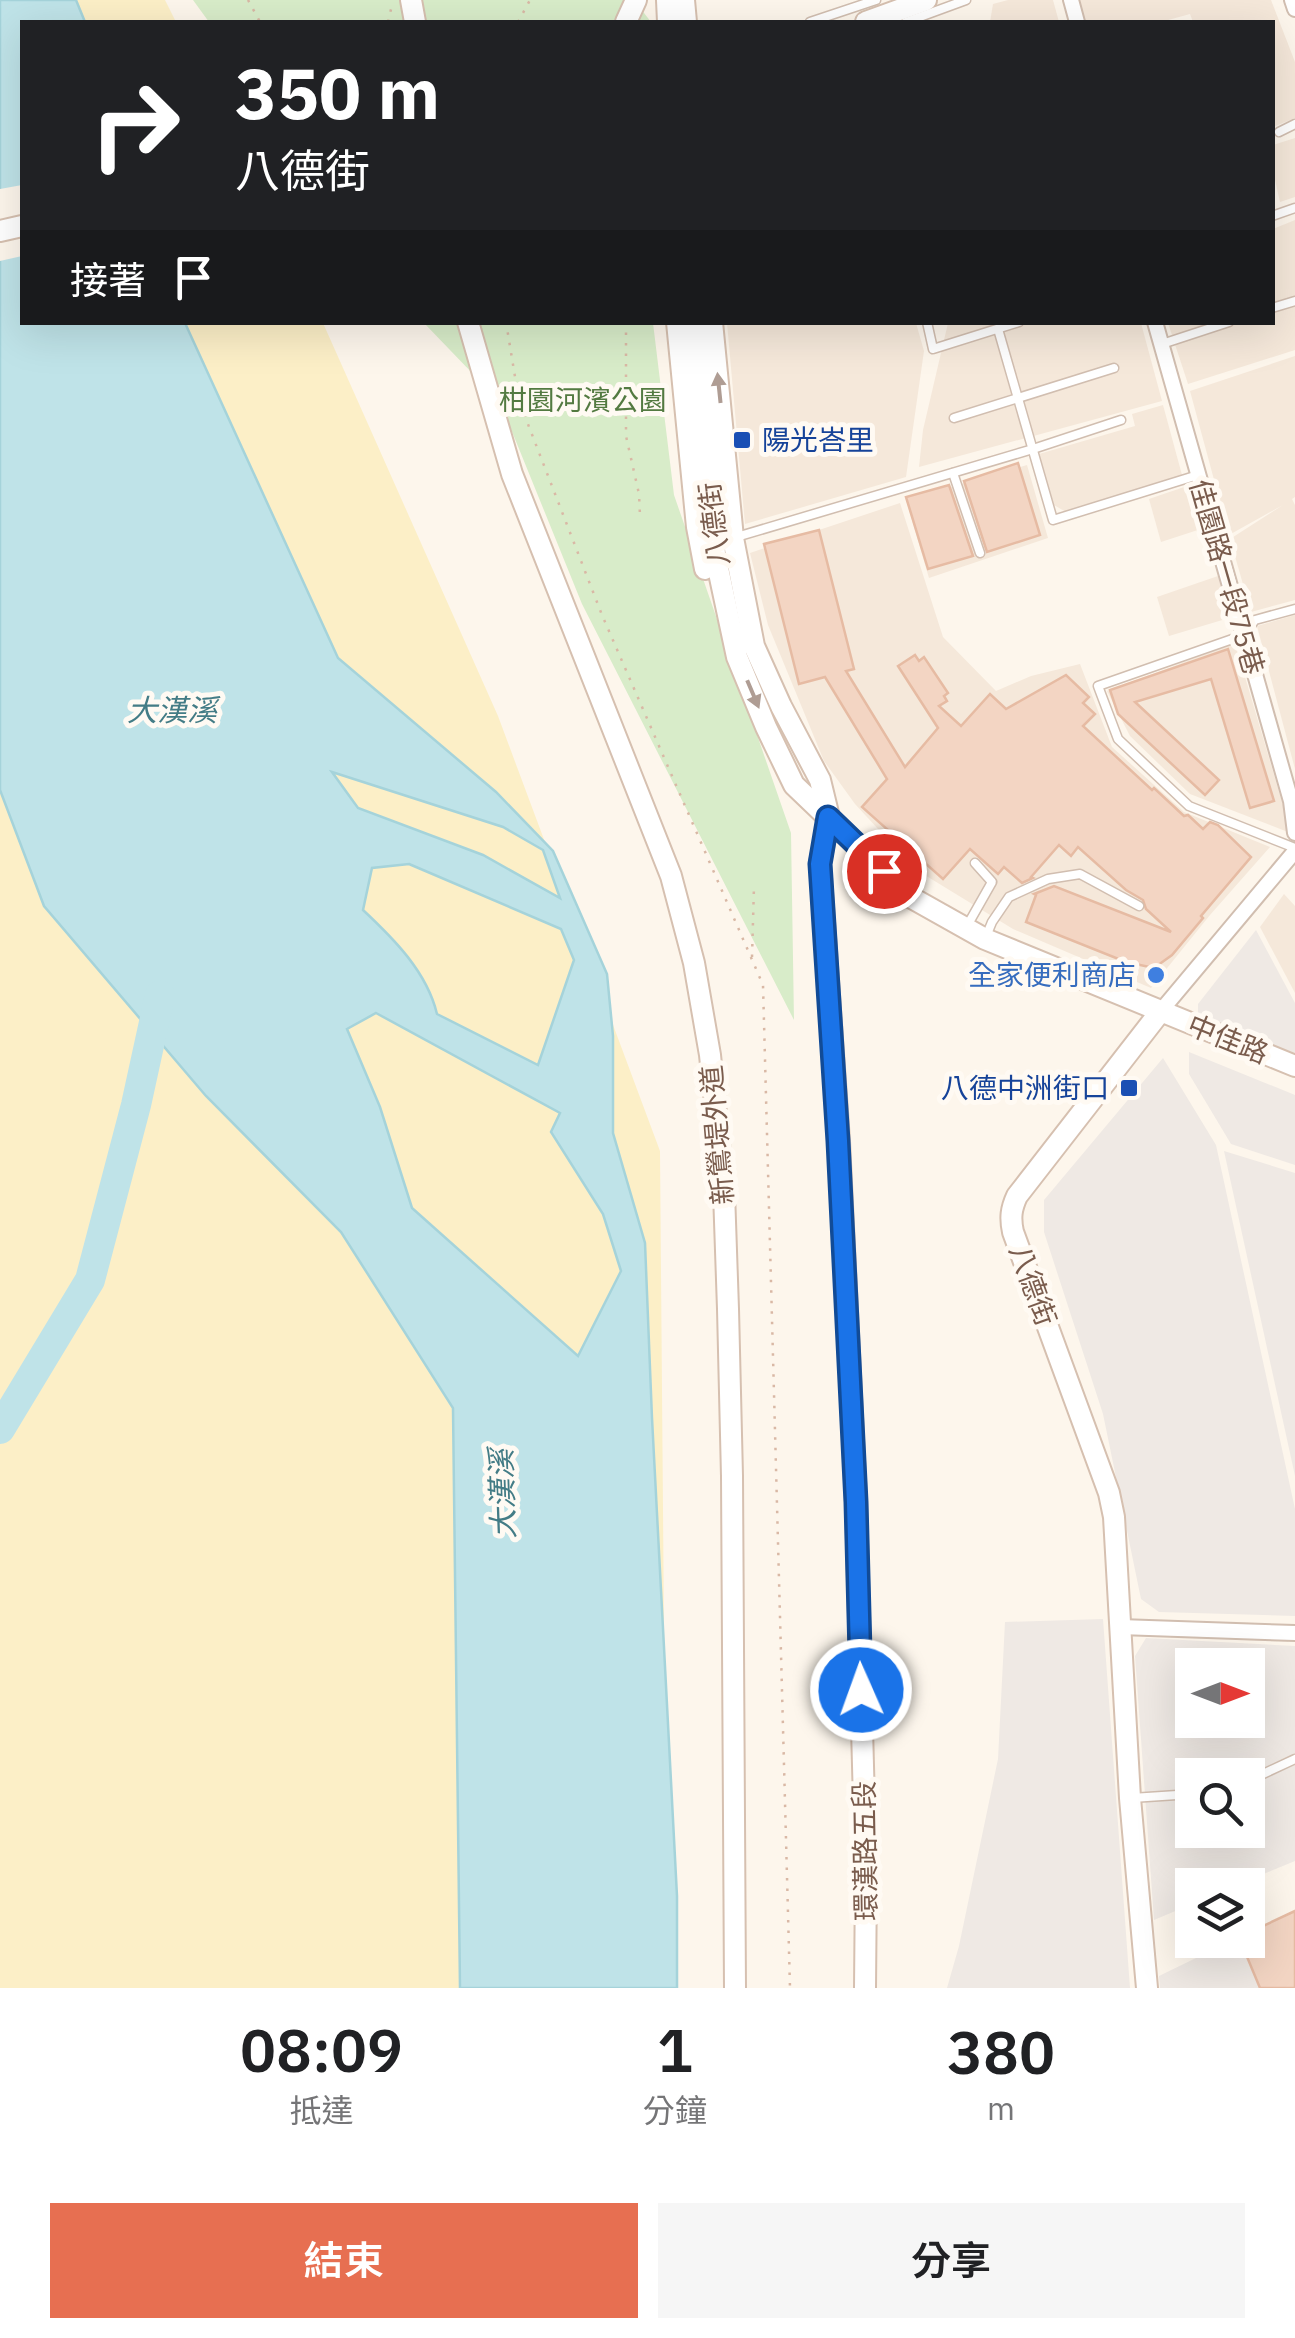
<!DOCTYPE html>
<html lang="zh-TW">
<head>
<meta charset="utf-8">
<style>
  :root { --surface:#fff; --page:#f6f6f6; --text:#202124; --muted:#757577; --accent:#e76f51 }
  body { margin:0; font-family:"IBM Plex Sans","Noto Sans TC",sans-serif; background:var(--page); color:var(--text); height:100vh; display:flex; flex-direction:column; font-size:38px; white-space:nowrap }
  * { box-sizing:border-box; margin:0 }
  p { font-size:32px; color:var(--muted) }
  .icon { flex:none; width:55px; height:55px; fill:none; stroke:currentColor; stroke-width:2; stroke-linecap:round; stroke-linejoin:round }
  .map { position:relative; height:1988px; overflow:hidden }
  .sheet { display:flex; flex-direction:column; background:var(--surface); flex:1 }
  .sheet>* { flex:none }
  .guide { position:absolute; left:20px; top:20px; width:1255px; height:305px; border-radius:0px; box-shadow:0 10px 40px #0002; background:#202124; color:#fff; overflow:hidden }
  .needle { width:65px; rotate:90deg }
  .tools { position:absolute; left:1175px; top:1648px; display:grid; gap:20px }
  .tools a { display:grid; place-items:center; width:90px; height:90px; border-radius:0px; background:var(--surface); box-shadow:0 10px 40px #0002; font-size:50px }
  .pin { position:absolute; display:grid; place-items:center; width:85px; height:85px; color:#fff; margin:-42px; border:5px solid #fff; border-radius:50%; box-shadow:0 2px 10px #0007 }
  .me { position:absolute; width:110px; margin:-55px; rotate:358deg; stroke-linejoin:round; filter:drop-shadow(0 0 8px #0008) }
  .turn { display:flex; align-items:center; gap:35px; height:210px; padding:0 50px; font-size:45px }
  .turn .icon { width:130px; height:130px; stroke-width:2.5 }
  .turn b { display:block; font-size:70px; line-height:85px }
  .then { display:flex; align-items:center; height:95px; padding:0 50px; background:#0003; gap:20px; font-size:38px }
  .eta { display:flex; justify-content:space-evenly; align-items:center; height:170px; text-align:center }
  .eta b { font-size:60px; font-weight:600; line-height:70px }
  .action { display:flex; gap:20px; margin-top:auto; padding:20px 50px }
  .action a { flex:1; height:115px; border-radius:0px; background:var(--accent); color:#fff; font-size:40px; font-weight:600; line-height:115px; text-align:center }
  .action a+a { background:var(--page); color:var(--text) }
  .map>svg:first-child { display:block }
</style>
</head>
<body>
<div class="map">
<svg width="1295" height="1988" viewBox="0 0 1295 1988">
  <rect width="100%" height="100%" fill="#fdf6ec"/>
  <g fill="#f5e8da">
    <path d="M1008,0H1053L1059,22H990L993,4Z"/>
    <path d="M1079,0H1271L1295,62V118L1273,127L1272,22H1193L1190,14L1161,22H1085Z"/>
    <path d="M1295,138V197L1280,202L1273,171V145Z"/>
    <path d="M1295,220V350L1188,384L1168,323L1272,322L1273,229Z"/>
    <path d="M727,323H916L924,351L906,477L745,524Z"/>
    <path d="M948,323H1141L1162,401L919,467L923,430Z"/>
    <path d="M1295,356V497L1292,499L1295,505V600L1251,612L1230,539L1283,505L1229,535L1190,391Z"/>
    <path d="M1163,405L1182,475L1066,512L1054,505L1039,454L1135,426L1132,414Z"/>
    <path d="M1027,465L1048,538L929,578L906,500Z"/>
    <path d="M1190,485L1204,528L1161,542L1149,499Z"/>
    <path d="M900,503L943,637L996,691L1031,676L1080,664L1112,747L1184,812L1270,847L1210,915L1151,988L1013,929L915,869L855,804L824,761L768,625L750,553Z"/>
    <path d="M1218,576L1229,618L1169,636L1157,597Z"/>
    <path d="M1295,615V769L1257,626Z"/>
    <path d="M1235,643L1285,812L1288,832L1190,794L1130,736L1107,691Z"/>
    <path d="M1284,894L1295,906V993L1260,927Z"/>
  </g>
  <g fill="#efe9e4" fill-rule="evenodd">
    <path d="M1256,930L1295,1003V1053L1198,1020V1004Z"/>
    <path d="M1189,1052L1295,1095V1165L1231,1144L1189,1074Z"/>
    <path d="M1163,1058L1216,1145L1295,1509V1616L1159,1612L1141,1599L1103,1414L1044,1232V1200Z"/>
    <path d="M1224,1151L1295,1173V1476Z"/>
    <path d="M1103,1619L1130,1988H947L959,1946L998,1759L1005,1622Z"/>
    <path d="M1146,1638L1295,1646V1861L1237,1885H1192V1904L1154,1920L1135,1656ZM1192,1665H1248V1720H1192ZM1192,1775H1248V1830H1192Z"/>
    <path d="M1295,1911V1988H1160L1159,1976L1233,1940H1248V1933Z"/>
  </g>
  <g fill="#d8ecc9">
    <path d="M193,0H634L651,22H209Z"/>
    <path d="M424,323H653L674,495L791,833L794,1020L582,604L500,402Z"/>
  </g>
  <path fill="#fcefc7" d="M0,0H165L176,22H22V322L323,323L498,716L660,1151L667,1988H0Z"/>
  <path fill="#bfe3e8" stroke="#a5d3da" stroke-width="2.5" fill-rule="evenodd" d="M0,0H76L85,22H22V322L185,323L338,658L496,792L553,851L607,974L613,1036V1133L645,1243L652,1418L677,1896V1988H460L453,1408L341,1232L206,1096L44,906L0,790ZM332,772L503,827L543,850L560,898L483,855L358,808ZM409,864L561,929L574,960L538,1065L437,1014C427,972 394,939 363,910L372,868ZM376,1013L560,1113L551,1132L603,1214L621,1271L578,1356L412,1208L380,1107L347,1029Z"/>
  <path fill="#fdf6ec" d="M22,185V256L0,261V189Z"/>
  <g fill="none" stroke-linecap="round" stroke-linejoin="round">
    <path stroke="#bfe3e8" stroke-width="30" d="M0,1429L90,1280L136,1105L160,995"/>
  </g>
  <g fill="#f3d5c3" stroke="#e6bba3" stroke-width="2.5">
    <path d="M1018,463L1040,535L987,552L964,481Z"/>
    <path d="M949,485L973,556L928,569L906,497Z"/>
    <path d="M819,530L854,669L846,671L905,767L938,728L898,666L915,655L919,661L924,657L948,693L944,696L947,701L939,706L961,726L990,694L1006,709L1066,675L1089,697L1083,703L1095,714L1083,726L1152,790L1154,788L1184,816L1188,815L1203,829L1210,822L1218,825L1251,857L1201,916L1203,918L1172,955L1154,968L1126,962L1026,922L1036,895L1034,894L1054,886L1171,932L1146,909L1143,900L1126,890L1078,847L1071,856L1059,845L1031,877L1033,878L1022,883L1004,867L998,874L970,849L943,879L862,807L887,779L825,677L799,684L764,544Z"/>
    <path d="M1228,649L1274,801L1250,808L1211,679L1135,702L1219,780L1205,795L1118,714L1110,690Z"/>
    <path d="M1295,1911V1988H1260L1240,1940H1248V1933Z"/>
  </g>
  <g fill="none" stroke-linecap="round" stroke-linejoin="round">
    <g stroke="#d1beb0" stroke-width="11">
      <g id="lane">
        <path d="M810,22L876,0"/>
        <path d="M906,22L966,0"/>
        <path d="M1279,132L1295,124"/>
        <path d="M1272,216L1295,208"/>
        <path d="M1272,308L1295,301"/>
        <path d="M927,322L933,349L1019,322"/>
        <path d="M998,329L1053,520L1198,475"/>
        <path d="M1162,344L1229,322"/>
        <path d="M954,418L1114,368"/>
        <path d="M953,473L980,553"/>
        <path d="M733,538L1033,449L1121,420"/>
        <path d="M1295,609L1255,620L1244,635L1098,686L1118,739L1189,806L1295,848"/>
        <path d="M967,926L992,882L975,863"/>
        <path d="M985,939L992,922L1009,897L1048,879L1080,874L1139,906"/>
        <path d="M1248,1781L1295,1759"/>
        <path d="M1132,1798L1192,1794"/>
      </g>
    </g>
    <g stroke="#d1beb0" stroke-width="18">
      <g id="street">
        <path d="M1071,0L1077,22"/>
        <path d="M1292,0L1295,9"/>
        <path d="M1155,322L1291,801L1295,833"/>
        <path d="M1160,1012L1295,851"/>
        <path d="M1120,1627L1295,1633"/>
      </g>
    </g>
    <g stroke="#d6c0b0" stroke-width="24">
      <g id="secondary">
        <path d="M411,0L415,22"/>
        <path d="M667,0L668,22"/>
        <path d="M684,0L686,22"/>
        <path d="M626,22L636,0"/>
        <path d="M866,22L926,0"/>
        <path d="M0,231L22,226"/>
        <path d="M468,322L512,474L671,876L694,963L710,1055L724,1192L728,1309L732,1476L735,1988"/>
        <path d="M677,322L697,527L705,569"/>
        <path d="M694,322L715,554L737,657L766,727L794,785L912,898L985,939L1295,1066"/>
        <path d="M712,322L733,538L754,646L781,706L820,780L829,817L820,863L839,1141L856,1502L866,1878L865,1988"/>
        <path d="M1147,1988L1130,1798L1114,1517L1109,1493L1013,1232C1010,1218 1011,1209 1017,1196L1160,1012"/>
      </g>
    </g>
    <g stroke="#d9b8a5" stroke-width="2.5" stroke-dasharray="2.5 8" stroke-linecap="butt">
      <path d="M248,0L260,22"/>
      <path d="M388,22L392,5"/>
      <path d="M518,22L530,0"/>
      <path d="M506,322L519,401L602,615L763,985L790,1988"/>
      <path d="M626,322V436L639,494L640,516"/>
      <path d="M752,957L754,886"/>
    </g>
    <use href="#lane" stroke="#fff" stroke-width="8"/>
    <use href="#street" stroke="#fff" stroke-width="14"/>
    <use href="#secondary" stroke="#fff" stroke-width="20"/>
  </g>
  <defs><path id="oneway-solid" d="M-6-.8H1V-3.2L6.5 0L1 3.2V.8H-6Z" transform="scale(2.5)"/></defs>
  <g fill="#af9d94">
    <use href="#oneway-solid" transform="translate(719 388) rotate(-96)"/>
    <use href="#oneway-solid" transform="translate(753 694) rotate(67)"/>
  </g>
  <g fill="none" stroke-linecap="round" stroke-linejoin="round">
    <g stroke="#114b97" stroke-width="25">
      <path id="route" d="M861,1690L856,1502L838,1141L820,864L828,817L884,871"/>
    </g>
    <use href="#route" stroke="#1a73e8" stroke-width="18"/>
  </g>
  <g fill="#1a4fb4" stroke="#fffaf3" stroke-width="4">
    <rect x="732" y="430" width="20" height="20" rx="5"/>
    <rect x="1119" y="1078" width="20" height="20" rx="5"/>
  </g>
  <circle fill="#3f7fe0" stroke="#fffaf3" stroke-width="4" cx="1156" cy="975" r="10"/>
  <g text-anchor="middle" stroke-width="10" stroke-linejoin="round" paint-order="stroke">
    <g font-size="28" fill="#537a41" stroke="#fffaf3">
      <text x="583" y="410">柑園河濱公園</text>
    </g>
    <g font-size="28" fill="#164399" stroke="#fffaf3" text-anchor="start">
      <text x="762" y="450">陽光峇里</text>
      <text x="1109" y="1098" text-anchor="end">八德中洲街口</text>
    </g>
    <g font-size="28" fill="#7a5c4d" stroke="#fffaf3">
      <text transform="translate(714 524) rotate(-97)" y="10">八德街</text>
      <text transform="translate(1227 577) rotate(74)" y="10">佳園路一段75巷</text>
      <text transform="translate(1228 1039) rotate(22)" y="10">中佳路</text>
      <text transform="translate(717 1135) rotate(-95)" y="10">新鶯堤外道</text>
      <text transform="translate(1033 1285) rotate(70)" y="10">八德街</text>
      <text transform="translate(865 1851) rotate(-91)" y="10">環漢路五段</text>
    </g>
    <g font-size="28" fill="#366cbe" stroke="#fffaf3" text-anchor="end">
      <text x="1136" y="985">全家便利商店</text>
    </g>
    <g font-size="30" font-style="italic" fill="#437c86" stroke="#fffaf3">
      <text x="172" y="721">大漢溪</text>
      <text transform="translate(503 1494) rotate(-92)" y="10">大漢溪</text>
    </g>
  </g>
</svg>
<div class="tools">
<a><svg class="needle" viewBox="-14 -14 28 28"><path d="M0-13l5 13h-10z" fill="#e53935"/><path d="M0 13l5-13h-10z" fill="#757577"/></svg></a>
<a><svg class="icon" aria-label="search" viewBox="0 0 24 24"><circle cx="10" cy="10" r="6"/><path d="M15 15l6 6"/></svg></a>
<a><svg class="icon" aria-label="layers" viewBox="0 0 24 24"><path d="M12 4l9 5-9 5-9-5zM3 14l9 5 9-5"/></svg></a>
</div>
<div class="pin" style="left:884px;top:871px;background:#d93025"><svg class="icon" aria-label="arrive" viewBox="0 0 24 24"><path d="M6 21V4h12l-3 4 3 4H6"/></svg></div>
<svg class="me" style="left:861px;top:1690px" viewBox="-20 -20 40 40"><circle r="17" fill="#1a73e8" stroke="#fff" stroke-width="3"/><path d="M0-11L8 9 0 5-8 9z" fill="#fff"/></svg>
<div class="guide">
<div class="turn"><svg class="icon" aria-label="right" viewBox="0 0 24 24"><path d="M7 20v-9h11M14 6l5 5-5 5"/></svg><div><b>350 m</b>八德街</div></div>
<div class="then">接著<svg class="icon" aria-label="arrive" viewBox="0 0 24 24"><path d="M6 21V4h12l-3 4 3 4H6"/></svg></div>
</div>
</div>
<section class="sheet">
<div class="eta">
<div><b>08:09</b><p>抵達</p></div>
<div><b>1</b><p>分鐘</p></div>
<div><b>380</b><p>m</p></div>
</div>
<div class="action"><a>結束</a><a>分享</a></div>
</section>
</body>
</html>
